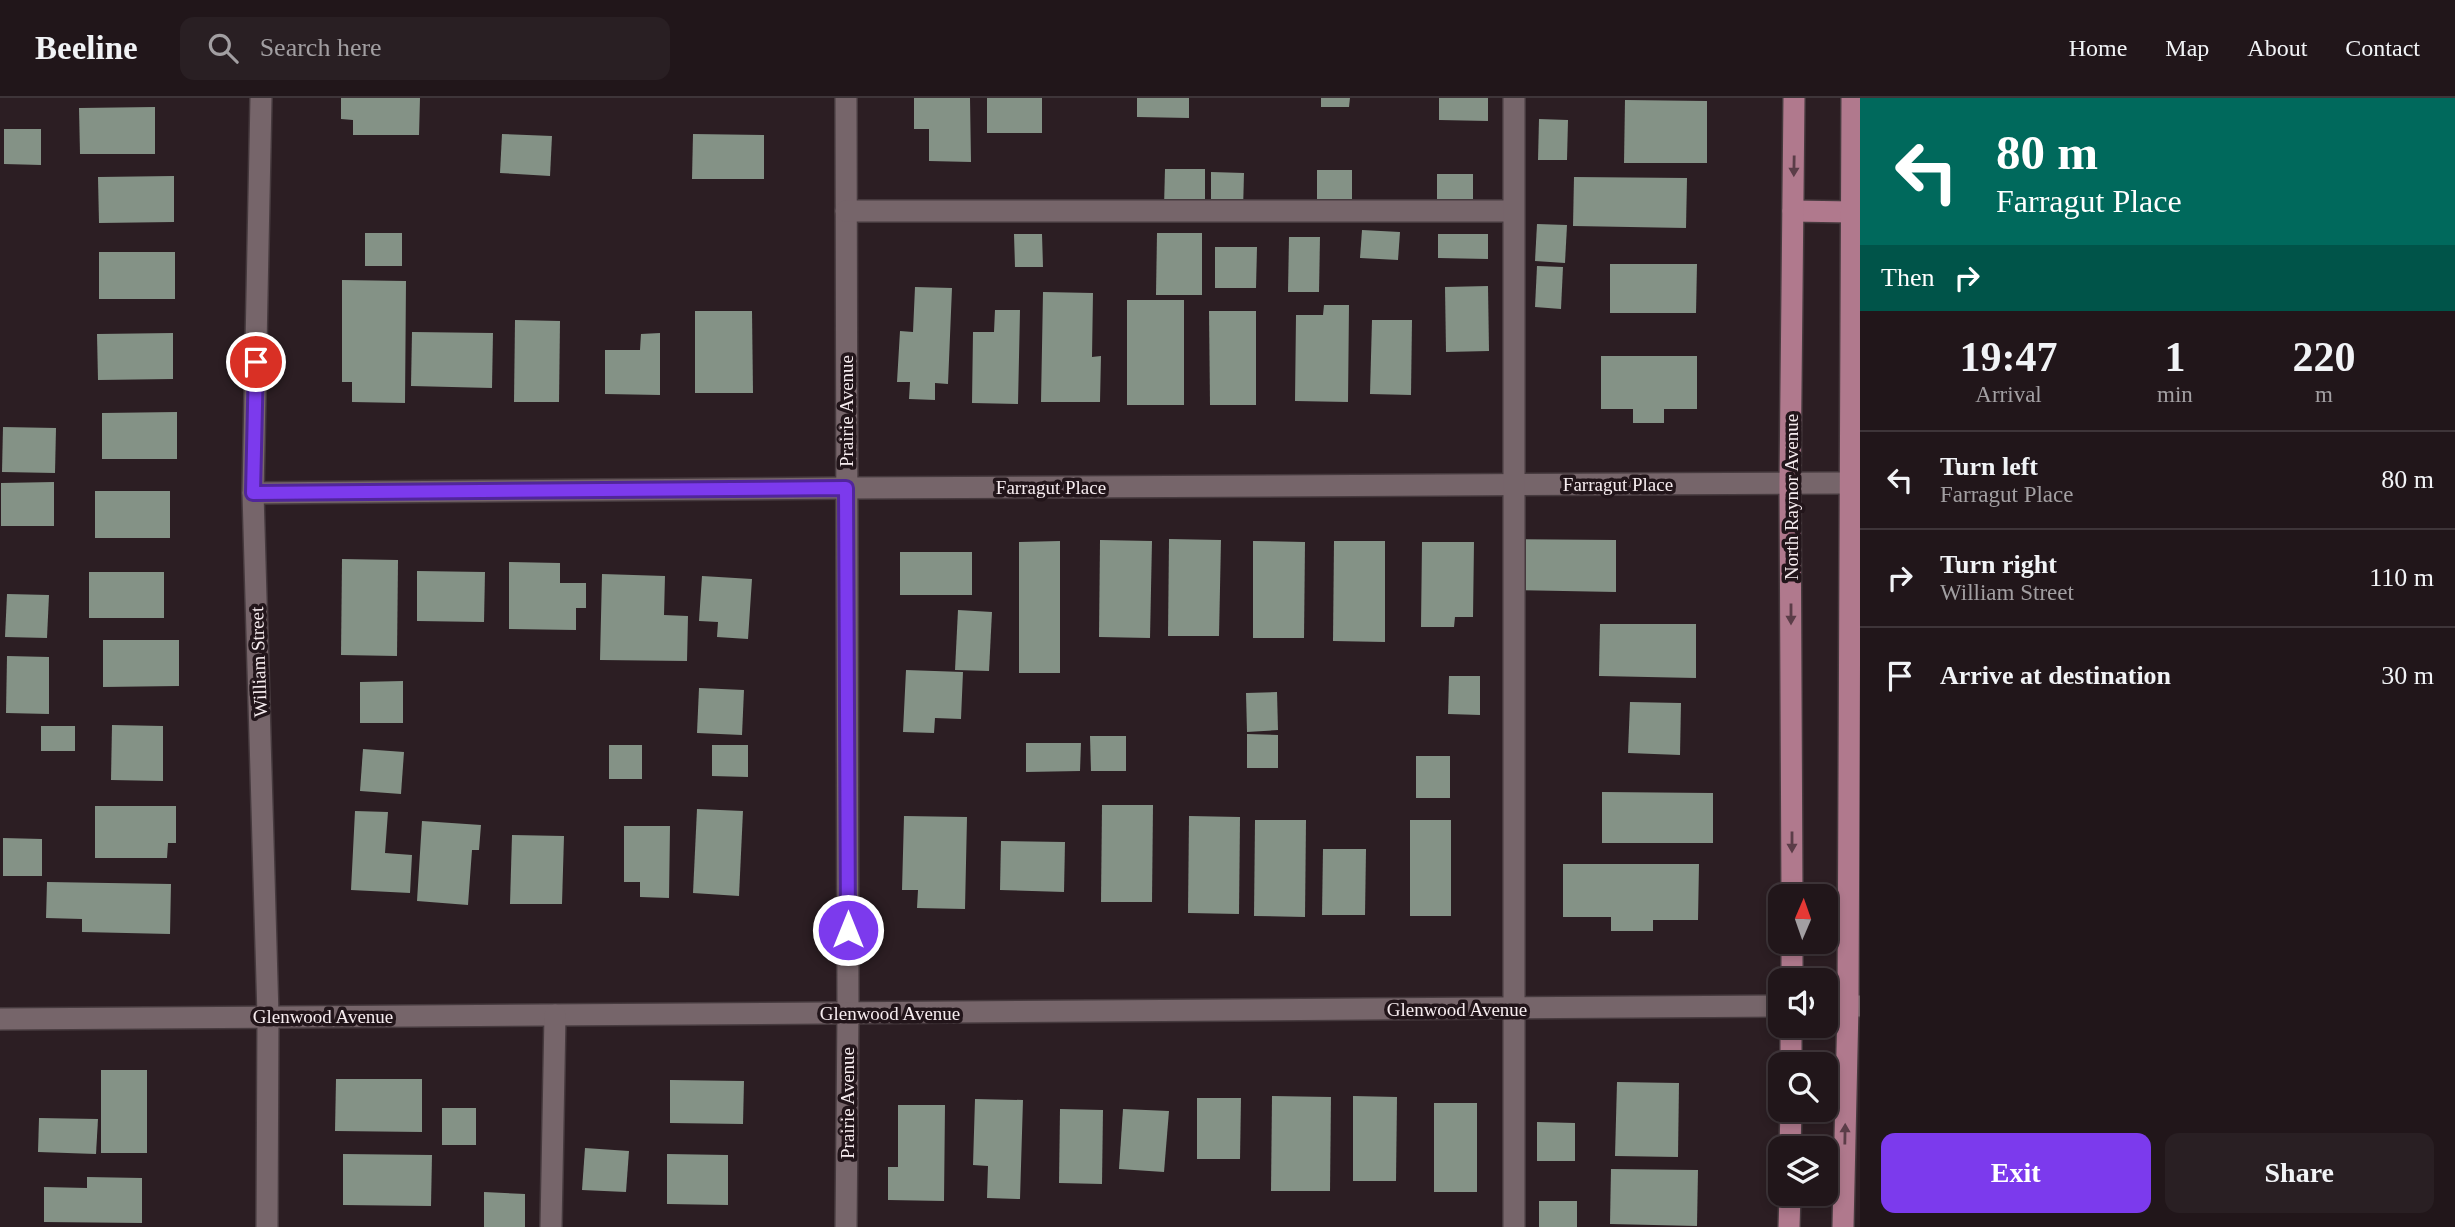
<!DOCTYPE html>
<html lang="en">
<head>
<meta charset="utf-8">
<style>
  :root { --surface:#21161a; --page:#291f23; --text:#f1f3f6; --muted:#a29fa2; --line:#3e3539; --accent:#7c3aed }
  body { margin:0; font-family:Georgia,serif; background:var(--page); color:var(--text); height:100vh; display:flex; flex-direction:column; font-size:26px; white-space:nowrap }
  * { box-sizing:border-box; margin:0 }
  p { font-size:23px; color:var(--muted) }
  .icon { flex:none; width:38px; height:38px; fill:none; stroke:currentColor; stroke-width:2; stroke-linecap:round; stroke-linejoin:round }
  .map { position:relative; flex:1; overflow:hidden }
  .drawer { display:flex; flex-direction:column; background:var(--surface); width:595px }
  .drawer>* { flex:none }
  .banner { background:#00695c; color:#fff; overflow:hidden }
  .needle { width:46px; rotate:2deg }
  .tools { position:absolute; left:1768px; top:786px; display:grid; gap:14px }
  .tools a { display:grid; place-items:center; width:70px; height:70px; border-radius:14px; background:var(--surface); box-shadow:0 4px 10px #0003,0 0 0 2px var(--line); font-size:35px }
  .pin { position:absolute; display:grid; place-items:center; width:60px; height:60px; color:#fff; margin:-30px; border:4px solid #fff; border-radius:50%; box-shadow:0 2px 7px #0007 }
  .me { position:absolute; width:77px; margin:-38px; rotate:0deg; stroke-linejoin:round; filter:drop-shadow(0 0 5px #0008) }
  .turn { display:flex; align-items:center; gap:24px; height:147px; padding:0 21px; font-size:32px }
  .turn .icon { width:91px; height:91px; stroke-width:2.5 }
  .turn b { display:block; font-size:49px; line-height:60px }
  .then { display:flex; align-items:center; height:66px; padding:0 21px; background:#0003; gap:14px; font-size:26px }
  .eta { display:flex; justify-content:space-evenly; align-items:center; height:119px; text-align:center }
  .eta b { font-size:42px; font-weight:700; line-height:49px }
  .button { display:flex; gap:14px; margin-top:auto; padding:14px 21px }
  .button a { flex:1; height:80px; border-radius:14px; background:var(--accent); color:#fff; font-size:28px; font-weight:700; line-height:80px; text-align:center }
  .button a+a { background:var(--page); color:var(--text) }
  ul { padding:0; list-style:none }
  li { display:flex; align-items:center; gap:21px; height:98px; padding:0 21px; border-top:2px solid var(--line) }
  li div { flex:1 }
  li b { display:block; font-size:26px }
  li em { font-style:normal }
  header { display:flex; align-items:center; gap:42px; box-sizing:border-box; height:98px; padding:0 35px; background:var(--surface); border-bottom:2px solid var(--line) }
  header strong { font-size:33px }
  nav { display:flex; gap:38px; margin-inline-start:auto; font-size:24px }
  .search { width:490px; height:63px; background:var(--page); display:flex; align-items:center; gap:18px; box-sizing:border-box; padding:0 24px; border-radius:14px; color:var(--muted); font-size:26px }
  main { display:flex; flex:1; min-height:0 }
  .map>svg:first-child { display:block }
</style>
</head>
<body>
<header>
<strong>Beeline</strong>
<div class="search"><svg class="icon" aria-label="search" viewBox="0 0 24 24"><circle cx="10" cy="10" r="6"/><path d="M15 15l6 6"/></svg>Search here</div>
<nav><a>Home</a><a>Map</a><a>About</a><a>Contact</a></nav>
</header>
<main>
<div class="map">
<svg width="1860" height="1129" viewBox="0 0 1860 1129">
  <rect width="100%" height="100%" fill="#2c1e23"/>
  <g fill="#849286">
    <path d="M341,0H420L419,37H353V22L341,21Z"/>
    <path d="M914,0H970L971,64L929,63V31H914Z"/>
    <rect x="987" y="0" width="55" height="35"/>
    <path d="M1137,0H1189V20L1137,19Z"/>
    <path d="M1321,0H1350L1349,9H1321Z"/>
    <path d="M1439,0H1488V23L1439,22Z"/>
    <path d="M1625,2L1707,3V65H1624Z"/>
    <path d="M155,9V56H80L79,10Z"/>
    <path d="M1539,21L1568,22L1567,62H1538Z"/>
    <path d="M4,31H41V67L4,66Z"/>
    <path d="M502,36L552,38L550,78L500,75Z"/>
    <path d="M693,36L764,37V81H692Z"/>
    <path d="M1165,71H1205V110L1164,109Z"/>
    <rect x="1317" y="72" width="35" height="40"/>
    <path d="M1211,74L1244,75L1243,113H1211Z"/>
    <rect x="1437" y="76" width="36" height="36"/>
    <path d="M174,78V124L99,125L98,79Z"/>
    <path d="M1574,79L1687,80L1686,130L1573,128Z"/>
    <path d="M1537,126L1567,127L1565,165L1535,163Z"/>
    <path d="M1362,132L1400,134L1398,162L1360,160Z"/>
    <rect x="365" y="135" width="37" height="33"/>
    <path d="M1157,135H1202V197H1156Z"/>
    <path d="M1014,136H1042L1043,169H1015Z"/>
    <path d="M1438,136H1488V161L1438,160Z"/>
    <path d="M1289,139H1320L1319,194H1288Z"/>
    <path d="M1215,149H1257L1256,190H1215Z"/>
    <rect x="99" y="154" width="76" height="47"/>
    <path d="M1610,166H1697L1696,215H1610Z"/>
    <path d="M1537,168L1563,169L1561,211L1535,209Z"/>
    <path d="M342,182L406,183L405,305L352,304V284H342Z"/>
    <path d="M1488,188L1489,253L1446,254L1445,189Z"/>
    <path d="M915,189L952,190L948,286L935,285V302L909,301L910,284H897L900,233L913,234Z"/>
    <path d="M1043,194L1093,195L1092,259L1101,258L1100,304H1041Z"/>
    <rect x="1127" y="202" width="57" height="105"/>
    <path d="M1324,207H1349L1348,304L1295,303L1296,217H1323Z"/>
    <path d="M995,212H1020L1018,306L972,305L973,234H994Z"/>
    <path d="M695,213H752L753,295H695Z"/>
    <path d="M1209,213H1256V307H1210Z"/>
    <path d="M515,222L560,223L559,304H514Z"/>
    <path d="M1372,222H1412L1411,297L1370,296Z"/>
    <path d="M412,234L493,235L492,290L411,288Z"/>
    <path d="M173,235V281L98,282L97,236Z"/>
    <path d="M660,235V297L605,296V252H640L641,236Z"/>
    <path d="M1601,258H1697V311H1664V325H1633V311H1601Z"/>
    <path d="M177,314V361H102V315Z"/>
    <path d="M3,329L56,330L55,375L2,374Z"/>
    <path d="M54,384V428H1V385Z"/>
    <rect x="95" y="393" width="75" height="47"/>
    <path d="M1169,441L1221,442L1219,538H1168Z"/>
    <path d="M1505,441L1616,442V494L1504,492Z"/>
    <path d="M1100,442L1152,443L1150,540L1099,539Z"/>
    <path d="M1060,443V575H1019V444Z"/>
    <path d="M1253,443L1305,444L1304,540H1253Z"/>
    <path d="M1334,443H1385V544L1333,543Z"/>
    <path d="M1422,444H1474L1473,519H1455L1454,529H1421Z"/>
    <rect x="900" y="454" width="72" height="43"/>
    <path d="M342,461L398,462L397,558L341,557Z"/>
    <path d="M509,464L560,465V485H586V510H576V532L509,531Z"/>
    <path d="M417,473L485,474L484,524L417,523Z"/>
    <rect x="89" y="474" width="75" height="46"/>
    <path d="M602,476L665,478L664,517L688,518L687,563L600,562Z"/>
    <path d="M702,478L752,481L748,541L717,539L718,524L699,523Z"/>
    <path d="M7,496L49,497L47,540L5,539Z"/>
    <path d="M958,512L992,514L989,573L955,572Z"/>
    <path d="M1600,526H1696V580L1599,578Z"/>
    <path d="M103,542H179V588L103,589Z"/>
    <path d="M7,558L49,559V616L6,615Z"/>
    <path d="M906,572L963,574L961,621L935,620L934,635L903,634Z"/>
    <path d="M1449,578H1480V617L1448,616Z"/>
    <path d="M403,583V625H360V584Z"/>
    <path d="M699,590L744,592L742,637L697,635Z"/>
    <path d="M1277,594L1278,632L1247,634L1246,595Z"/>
    <path d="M1630,604L1681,605L1680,657L1628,655Z"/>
    <path d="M112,627L163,628V683L111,682Z"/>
    <rect x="41" y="628" width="34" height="25"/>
    <path d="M1247,636L1278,637V670H1247Z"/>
    <path d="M1090,638H1126V673H1091Z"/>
    <path d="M1026,645H1081L1080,673L1026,674Z"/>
    <rect x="609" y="647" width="33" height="34"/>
    <path d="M712,647H748V679L712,678Z"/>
    <path d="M363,651L404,654L401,696L360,693Z"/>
    <rect x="1416" y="658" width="34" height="42"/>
    <path d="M1602,694L1713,695V745H1602Z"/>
    <path d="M1102,707H1153L1152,804H1101Z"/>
    <path d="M95,708H176V745H168L167,760H95Z"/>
    <path d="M697,711L743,713L739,798L693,795Z"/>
    <path d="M355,713L388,714L385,755L412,757L410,795L351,792Z"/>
    <path d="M904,718L967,719L965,811L917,810L918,792H902Z"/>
    <path d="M1189,718L1240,719L1239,816L1188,815Z"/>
    <path d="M1255,722H1306L1305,819L1254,818Z"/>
    <rect x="1410" y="722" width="41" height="96"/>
    <path d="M422,723L481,727L479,752H472L468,807L417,803Z"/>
    <path d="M624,728H670L669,800L640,799V784H624Z"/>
    <path d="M512,737L564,738L562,806H510Z"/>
    <path d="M3,740L42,741V778H3Z"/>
    <path d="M1001,743L1065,744L1064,794L1000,792Z"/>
    <path d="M1323,751H1366L1365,817H1322Z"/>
    <path d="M1563,766H1699L1698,822H1653V833H1611V819H1563Z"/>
    <path d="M47,784L171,786L170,836L82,834V821L46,820Z"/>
    <rect x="101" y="972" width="46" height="83"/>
    <path d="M336,981H422V1034L335,1033Z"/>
    <path d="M670,982L744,983L743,1026L670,1025Z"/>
    <path d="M1617,984L1679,985L1678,1059L1615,1058Z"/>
    <path d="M1272,998L1331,999L1330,1093H1271Z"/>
    <path d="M1353,998L1397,999L1396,1083H1353Z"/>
    <path d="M1197,1000H1241L1240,1061H1197Z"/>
    <path d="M975,1001L1023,1002L1020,1101L987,1100L988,1068L973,1067Z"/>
    <rect x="1434" y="1005" width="43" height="89"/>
    <path d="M898,1007H945L944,1103L888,1102V1069H898Z"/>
    <rect x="442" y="1010" width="34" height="37"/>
    <path d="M1060,1011L1103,1012L1102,1086L1059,1085Z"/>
    <path d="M1123,1011L1169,1013L1164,1074L1119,1071Z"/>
    <path d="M39,1020L98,1021L96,1056L38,1054Z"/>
    <path d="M1537,1024L1575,1025V1063H1537Z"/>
    <path d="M585,1050L629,1053L626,1094L582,1092Z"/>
    <path d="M343,1056L432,1057L431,1108L343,1107Z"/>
    <path d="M667,1056L728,1057V1107L667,1106Z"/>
    <path d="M1611,1071L1698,1072L1697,1128L1610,1126Z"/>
    <path d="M87,1079L142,1080V1125L44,1124V1089L87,1090Z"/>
    <path d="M484,1094L525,1096V1129H484Z"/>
    <rect x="1539" y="1103" width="38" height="26"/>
  </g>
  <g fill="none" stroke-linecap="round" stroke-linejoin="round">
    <g stroke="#463a3e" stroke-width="24">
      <g id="minor">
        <path d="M261,0L253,395L268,918L267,1129"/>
        <path d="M846,0L848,915L846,1129"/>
        <path d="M846,113H1513"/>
        <path d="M253,395L846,390L1850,385"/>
        <path d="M1825,908H1860"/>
        <path d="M0,921L1780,908"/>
        <path d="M551,1129L555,917"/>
        <path d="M1514,1129V0"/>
      </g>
    </g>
    <g stroke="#463a3e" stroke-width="24">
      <g id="major">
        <path d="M1793,113L1852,114"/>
        <path d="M1792,798L1790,386L1794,0"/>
        <path d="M1792,882V844"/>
        <path d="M1791,966V928"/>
        <path d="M1790,1050L1791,1012"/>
        <path d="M1789,1129L1790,1096"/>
        <path d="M1843,1129L1848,908L1852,0"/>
      </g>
    </g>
    <use href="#minor" stroke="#76656a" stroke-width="21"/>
    <use href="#major" stroke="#b0798d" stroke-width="21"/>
  </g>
  <defs><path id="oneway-solid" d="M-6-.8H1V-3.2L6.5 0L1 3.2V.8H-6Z" transform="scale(1.75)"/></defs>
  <g fill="#5b3d48">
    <use href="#oneway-solid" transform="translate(1794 68) rotate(91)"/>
    <use href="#oneway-solid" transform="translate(1791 516) rotate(90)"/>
    <use href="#oneway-solid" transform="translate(1792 744) rotate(90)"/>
    <use href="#oneway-solid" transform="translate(1845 1036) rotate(-89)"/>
  </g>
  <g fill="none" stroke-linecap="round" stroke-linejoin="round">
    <g stroke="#51269a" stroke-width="18">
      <path id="route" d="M256,264L253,395L846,390L848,832"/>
    </g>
    <use href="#route" stroke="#7c3aed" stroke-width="12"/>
  </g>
  <g text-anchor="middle" stroke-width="7" stroke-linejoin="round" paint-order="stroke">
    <g font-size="19" fill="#f6ecef" stroke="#22151a">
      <text transform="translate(846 313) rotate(-90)" y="7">Prairie Avenue</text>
      <text x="1618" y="393">Farragut Place</text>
      <text x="1051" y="396">Farragut Place</text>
      <text transform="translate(1791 399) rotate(-90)" y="7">North Raynor Avenue</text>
      <text transform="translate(258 564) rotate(-92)" y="7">William Street</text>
      <text x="1457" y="918">Glenwood Avenue</text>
      <text x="890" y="922">Glenwood Avenue</text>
      <text x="323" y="925">Glenwood Avenue</text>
      <text transform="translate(847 1005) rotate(-90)" y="7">Prairie Avenue</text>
    </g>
  </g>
</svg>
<div class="tools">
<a><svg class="needle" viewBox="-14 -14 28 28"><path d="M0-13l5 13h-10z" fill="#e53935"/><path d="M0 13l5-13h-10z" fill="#a29fa2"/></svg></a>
<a><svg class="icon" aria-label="sound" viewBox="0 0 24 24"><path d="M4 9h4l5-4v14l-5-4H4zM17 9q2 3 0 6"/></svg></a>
<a><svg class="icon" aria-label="search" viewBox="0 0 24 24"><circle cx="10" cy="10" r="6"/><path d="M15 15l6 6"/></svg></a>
<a><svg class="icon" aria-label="layers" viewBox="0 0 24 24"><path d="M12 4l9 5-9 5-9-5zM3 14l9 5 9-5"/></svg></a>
</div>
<div class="pin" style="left:256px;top:264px;background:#d93025"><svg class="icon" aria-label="arrive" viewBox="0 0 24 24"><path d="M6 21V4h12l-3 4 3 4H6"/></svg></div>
<svg class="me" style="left:848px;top:832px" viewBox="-20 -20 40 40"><circle r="17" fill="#7c3aed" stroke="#fff" stroke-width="3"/><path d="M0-11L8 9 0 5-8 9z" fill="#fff"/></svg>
</div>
<section class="drawer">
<div class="banner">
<div class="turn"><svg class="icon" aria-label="left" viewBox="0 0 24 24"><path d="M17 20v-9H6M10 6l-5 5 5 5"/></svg><div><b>80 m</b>Farragut Place</div></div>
<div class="then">Then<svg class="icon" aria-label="right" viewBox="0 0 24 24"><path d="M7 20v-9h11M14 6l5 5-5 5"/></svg></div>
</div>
<div class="eta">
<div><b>19:47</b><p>Arrival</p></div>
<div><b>1</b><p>min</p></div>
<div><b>220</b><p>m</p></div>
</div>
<ul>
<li><svg class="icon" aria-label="left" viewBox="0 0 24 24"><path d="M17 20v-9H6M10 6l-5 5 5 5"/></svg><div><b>Turn left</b><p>Farragut Place</p></div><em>80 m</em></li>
<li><svg class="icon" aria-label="right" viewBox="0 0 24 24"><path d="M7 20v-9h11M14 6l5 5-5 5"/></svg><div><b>Turn right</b><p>William Street</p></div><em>110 m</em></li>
<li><svg class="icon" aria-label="arrive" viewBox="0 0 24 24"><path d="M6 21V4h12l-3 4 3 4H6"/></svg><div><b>Arrive at destination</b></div><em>30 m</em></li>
</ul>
<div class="button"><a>Exit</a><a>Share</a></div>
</section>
</main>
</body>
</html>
